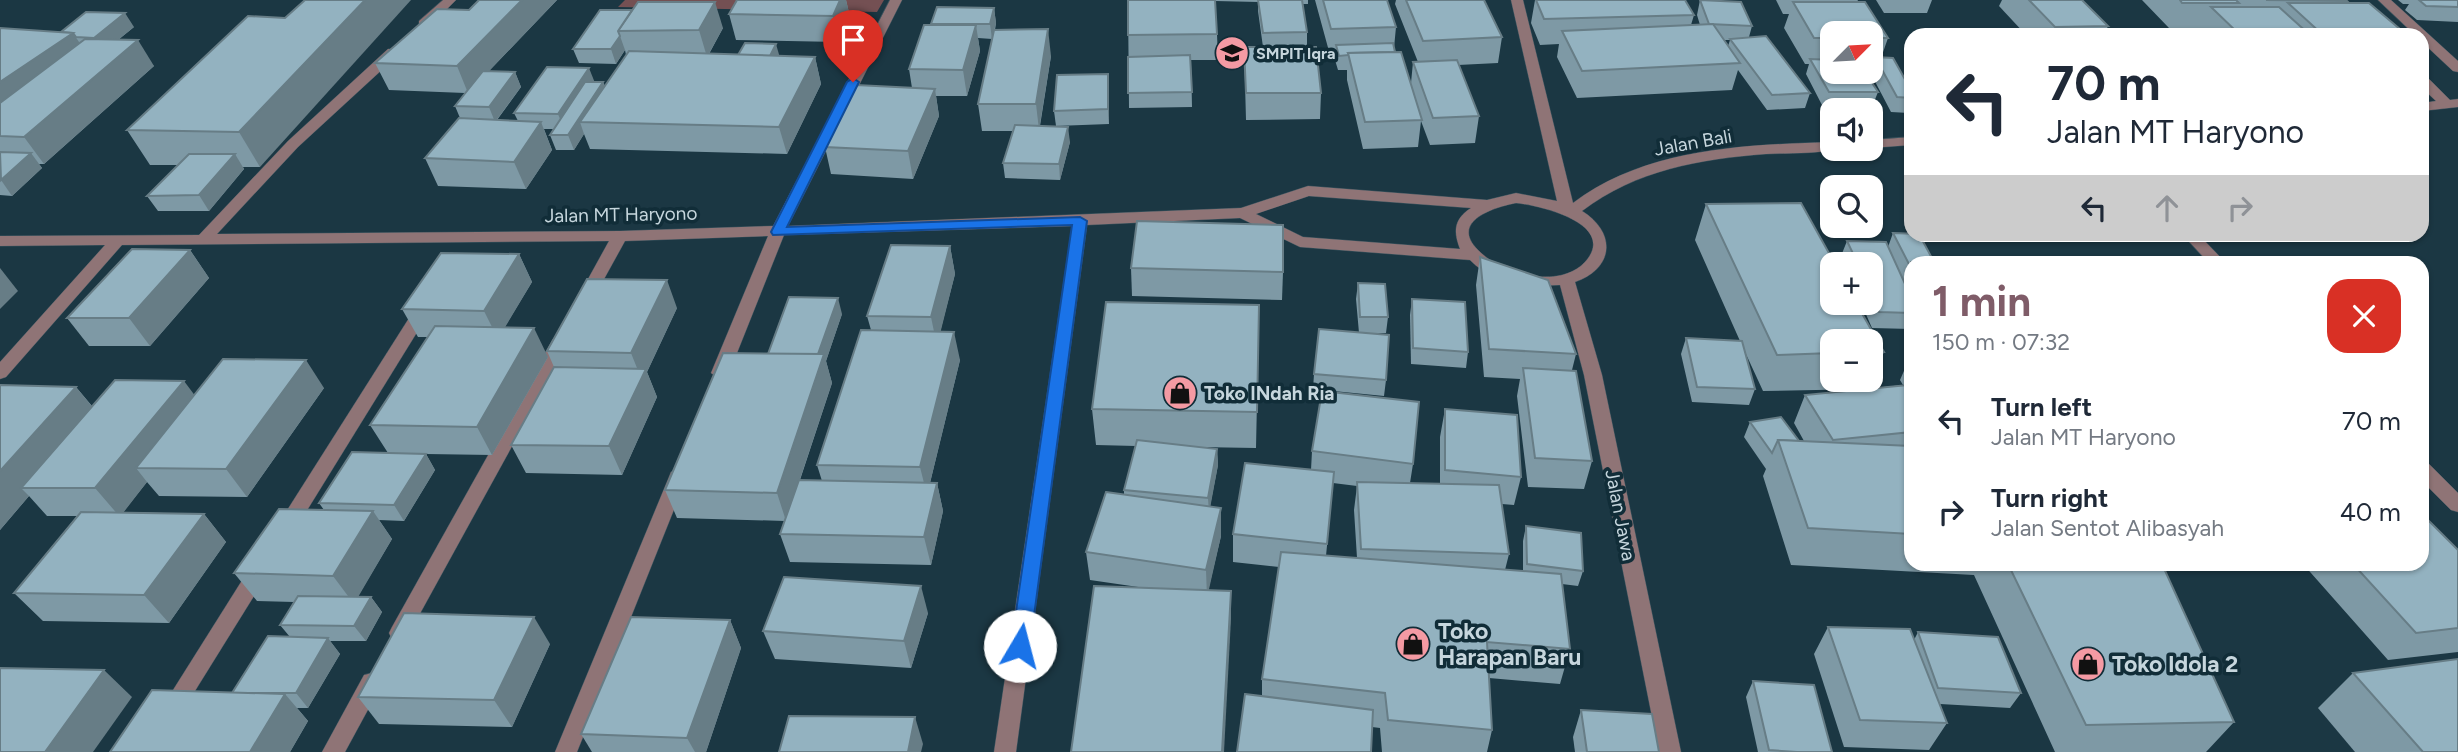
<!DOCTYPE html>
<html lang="en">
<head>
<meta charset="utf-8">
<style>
  :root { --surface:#fff; --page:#f2f2f3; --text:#1f2937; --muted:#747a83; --accent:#7f5c68 }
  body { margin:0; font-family:Figtree,sans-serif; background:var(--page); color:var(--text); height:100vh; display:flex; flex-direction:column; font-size:26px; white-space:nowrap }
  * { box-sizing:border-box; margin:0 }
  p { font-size:23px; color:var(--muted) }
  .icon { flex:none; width:38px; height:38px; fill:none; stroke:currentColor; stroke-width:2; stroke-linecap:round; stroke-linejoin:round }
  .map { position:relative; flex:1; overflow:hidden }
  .details { position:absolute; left:1904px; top:256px; width:525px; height:315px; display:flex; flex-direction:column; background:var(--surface); border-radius:21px; box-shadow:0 2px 5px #0004 }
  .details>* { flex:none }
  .banner { position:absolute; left:1904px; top:28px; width:525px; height:214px; border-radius:21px; box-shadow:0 2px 5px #0004; background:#fff; color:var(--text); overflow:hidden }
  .needle { width:46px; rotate:66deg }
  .controls { position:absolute; left:1820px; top:21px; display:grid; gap:14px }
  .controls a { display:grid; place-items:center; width:63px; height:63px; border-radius:14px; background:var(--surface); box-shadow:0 2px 5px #0004; font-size:35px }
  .pin { position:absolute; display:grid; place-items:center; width:60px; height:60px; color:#fff; margin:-72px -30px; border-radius:50% 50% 50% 0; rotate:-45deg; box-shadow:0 0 7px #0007 }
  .pin .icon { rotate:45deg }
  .me { position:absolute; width:77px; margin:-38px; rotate:8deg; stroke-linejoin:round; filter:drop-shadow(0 0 5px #0008) }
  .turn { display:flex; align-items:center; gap:24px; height:147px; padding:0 28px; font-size:32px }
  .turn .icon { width:91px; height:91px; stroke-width:2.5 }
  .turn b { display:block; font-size:49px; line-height:60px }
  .lanes { display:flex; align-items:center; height:66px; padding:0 28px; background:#0003; justify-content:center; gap:35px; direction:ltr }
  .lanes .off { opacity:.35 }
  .round { display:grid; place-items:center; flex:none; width:74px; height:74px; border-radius:21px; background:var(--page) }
  .summary { display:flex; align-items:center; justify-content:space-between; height:119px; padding:0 28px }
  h1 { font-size:42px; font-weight:700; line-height:52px; color:var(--accent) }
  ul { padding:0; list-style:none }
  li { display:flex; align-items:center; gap:21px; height:91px; padding:0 28px }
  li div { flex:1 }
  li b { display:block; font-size:26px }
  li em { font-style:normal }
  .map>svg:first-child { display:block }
</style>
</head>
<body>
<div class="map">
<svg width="2458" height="752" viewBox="0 0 2458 752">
  <rect width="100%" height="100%" fill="#1b3743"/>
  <path fill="#745053" d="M625,0H884L877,12L618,7Z"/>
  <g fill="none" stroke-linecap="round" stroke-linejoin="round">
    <g stroke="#3a545f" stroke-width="1">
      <g id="minor">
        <path d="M443,0H456L429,27H419V21Z"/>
        <path d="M890,0H902L788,226L1241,208L1308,186L1487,200L1516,193L1557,201L1511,0H1523L1573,203C1646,148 1744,145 1832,142V149H1837C1815,154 1789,153 1766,154C1700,159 1636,170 1582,211C1616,232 1615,268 1575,282L1602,375L1681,752H1659L1584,375L1560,285C1528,287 1493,284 1470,260L1300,247L1240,218L1087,225L1016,752H994L1072,226L784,235L729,373L720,379L711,373L768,236L625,241L593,299L585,304L577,299L609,241L122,245L6,377L0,379V362L105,245L0,246V236L199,235L288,141L388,49H398V55L298,147L217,234L620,231L773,226ZM1309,196L1471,208C1454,219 1453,231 1460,249L1303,237L1256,214ZM1516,203C1539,205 1619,224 1585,262C1559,290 1501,274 1478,250C1449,221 1495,207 1516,203Z"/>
        <path d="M2378,0H2391L2458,61V72L2453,71L2422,42V35H2415Z"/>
        <path d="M2422,76L2427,77L2450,100L2458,99V107L2422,111V103L2436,101L2422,88Z"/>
        <path d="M1911,137V145L1871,148V140Z"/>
        <path d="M2182,234H2198L2225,262H2208Z"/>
        <path d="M424,303L432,308L293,533L286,536L279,533L276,528L279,523L418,304Z"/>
        <path d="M562,333L571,339L406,639L399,642L392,639L389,633L392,627L553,339Z"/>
        <path d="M2422,462L2429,464L2458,493V512L2451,510L2422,481Z"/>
        <path d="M678,470L685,472L687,477L577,752H555L669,477L671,472Z"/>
        <path d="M260,561L267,563L270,569L267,575L157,752H134L253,563Z"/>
        <path d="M372,673L380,675L383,682L345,752H322L364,675Z"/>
      </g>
    </g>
    <use href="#minor" fill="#8f7476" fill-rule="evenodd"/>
  </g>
  <g fill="#7e99a5" fill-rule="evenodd">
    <path d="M479,0H557L489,71L515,72L521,87L497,120L518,121L514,113L594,82H603L605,86L626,55L625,50L616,64L579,63L573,49L600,10L723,28L709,54L815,57L821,84L787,154L590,149L584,134L574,150H556L550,135L553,129H544L552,150L526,189L438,186L425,158L460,118L455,106L465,93L389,90L375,63L469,10Z"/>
    <path d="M737,0H846L850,17L839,42L736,40L729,14Z"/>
    <path d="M1128,0H1308V4H1303L1307,32V47L1321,93L1320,119L1246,120L1244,47H1263L1258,11V2L1215,1L1217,34L1218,60H1191L1192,107L1129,108Z"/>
    <path d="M1315,0H1387L1396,27L1394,48L1411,83L1413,62H1418L1395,4L1396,0H1484L1502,37L1498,63L1458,65L1479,116L1475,143L1430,145L1421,121L1418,147L1363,149L1347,80V70H1338L1335,60V55H1330Z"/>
    <path d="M1535,0H1685L1694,15L1691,25H1700L1697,15L1700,0H1725L1708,1L1752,26L1749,37L1810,93L1805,108L1767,110L1738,70L1732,90L1577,98L1557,57L1559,44L1540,45L1531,23ZM1724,40H1730L1728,46Z"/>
    <path d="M1776,0H1858L1857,2L1888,38L1881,58L1911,90V109L1909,113L1891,112L1870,72H1871L1873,64H1871V33H1832V72L1878,92L1872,107H1823L1806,74L1809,64H1805L1784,28L1789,14H1783Z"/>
    <path d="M1876,0H1932L1927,13H1884Z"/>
    <path d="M2002,0H2082L2108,26L2104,35H2026L1999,6Z"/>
    <path d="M2142,0H2346L2347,1L2346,3L2407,35H2199L2197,33L2199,29L2169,28Z"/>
    <path d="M2398,0H2458V22L2417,20L2405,10L2409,4H2403Z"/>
    <path d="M994,8L996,23L995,30L1051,56L1040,126L1070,142L1060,180L1005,178L1003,163L1013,131H982L978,104L992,39L978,38L980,51L967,96H936L939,116L913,179L831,174L825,147L912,88L909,69L931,24Z"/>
    <path d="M248,16L260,167H243L244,169L209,211H158L147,196L178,165H150L127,130Z"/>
    <path d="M134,27L118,40L154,66L44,164H39L42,168L12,196L0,195V28L61,32Z"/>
    <path d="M1108,74L1109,124L1056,126L1054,111Z"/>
    <path d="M1801,203L1835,264H1832V303H1856L1884,352L1867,389L1763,391L1745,352L1755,389L1749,405L1692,402L1681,354L1686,338L1740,341L1695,240L1706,204ZM1832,341H1871V380H1832Z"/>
    <path d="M1893,233L1911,262V329L1872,328L1861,303H1871V264H1844L1841,256L1847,241L1888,247Z"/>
    <path d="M950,246L955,274L940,332L960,360L930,483H937L943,511L931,565L790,562L780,534L785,521L677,518L665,490L768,354L842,314L826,361L832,383L800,480L822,481L817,465L871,330L867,316Z"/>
    <path d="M190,250L209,278L150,346H89L67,318Z"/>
    <path d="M519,254L532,282L504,328L548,357L492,455L426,454L435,470L404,521L379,520L392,539L358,596L371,597L382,612L366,641H330L340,654L308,708H297L308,721L290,752H110L232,693L290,637L280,625L294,602L257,601L234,573L324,510L319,503L388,453L370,425L428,337H418L402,309Z"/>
    <path d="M1480,257L1576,354L1572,370L1592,461L1584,489L1528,487L1517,396L1520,379L1484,377L1476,285Z"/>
    <path d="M1131,268L1283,272L1282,300L1132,296Z"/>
    <path d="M1358,283L1388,317L1386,333H1363L1386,380L1384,396L1313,389L1314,374L1359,333L1356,299Z"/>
    <path d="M1412,299L1468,352L1466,368L1411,364L1410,315Z"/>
    <path d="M1259,305L1256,448L1197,447L1217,449L1218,465L1210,506L1221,536L1208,591L1231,619L1145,588L1090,580L1086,552L1124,494V490L1136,446L1096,445L1092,409Z"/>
    <path d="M677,308L647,372L657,397L622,475L526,473L511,445L554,367L547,351Z"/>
    <path d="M1907,364H1911V564H2162L2234,722L2206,752H2055L1974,575L1791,565L1763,476L1766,469L1744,437L1750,422L1799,441H1804L1794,423L1805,395L1903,385L1900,380Z"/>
    <path d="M0,385L76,387L92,406L194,395L324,388L247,497L159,496L147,482L123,512L204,514L226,542L169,623L43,621L14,593L77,516H47L29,496L0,530Z"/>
    <path d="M1445,409L1521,477L1514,505L1502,504L1509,554L1505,570L1523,571V541L1526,526L1583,571L1578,586L1562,584L1570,649L1560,684L1489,678L1492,730L1487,752H1382L1380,728L1372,727L1262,696V679L1279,567L1233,562V534L1311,470L1312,451L1413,464L1410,483L1440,484V437ZM1333,483L1357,486L1354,510L1357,558L1326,556Z"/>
    <path d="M2458,550V652L2388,660L2303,564H2422Z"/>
    <path d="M928,613L911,668L775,659L763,631Z"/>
    <path d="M730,620L741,648L706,752H592L581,734Z"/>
    <path d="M1828,627L1914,640L1918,632L2021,693L2010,708L1940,704L1947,723L1929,750L1844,747L1814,654Z"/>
    <path d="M550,644L512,727L379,724L358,697Z"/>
    <path d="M2353,673L2458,752H2355L2318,708Z"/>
    <path d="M1753,681L1832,752H1758L1746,697Z"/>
    <path d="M1581,710L1659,752H1575L1573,737Z"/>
  </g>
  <g fill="#677d86">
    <path d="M365,0H411L260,167L239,132Z"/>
    <path d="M522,0H557L468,93L457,66Z"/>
    <path d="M840,0H846L850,17L839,42L833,16Z"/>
    <path d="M715,2L723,28L707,57L699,30Z"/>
    <path d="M994,8L996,23L992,39L990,24Z"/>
    <path d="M125,13L134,27L103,52L94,38Z"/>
    <path d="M976,25L980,51L967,96L963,70Z"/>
    <path d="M1048,29L1051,56L1039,130L1036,104Z"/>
    <path d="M73,33L95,66L0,134V82Z"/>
    <path d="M620,36L625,50L616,64L611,49Z"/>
    <path d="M138,40L154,66L44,164L24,137Z"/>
    <path d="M776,44L780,58L764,66Z"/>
    <path d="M815,57L821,84L787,154L779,127Z"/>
    <path d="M589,68L595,83L564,129L558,114Z"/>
    <path d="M515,72L521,87L495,122L489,107Z"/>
    <path d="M1108,74L1109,89V124L1108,109Z"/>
    <path d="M603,82L608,97L580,122L584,134L574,150L568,135Z"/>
    <path d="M935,89L939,116L913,179L908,151Z"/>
    <path d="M541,122L552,150L526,189L514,162Z"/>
    <path d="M1068,127L1070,142L1060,180L1059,164Z"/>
    <path d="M31,153L42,168L12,196L1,180Z"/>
    <path d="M235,154L244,169L209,211L199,195Z"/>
    <path d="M950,246L955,274L937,346L931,317Z"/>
    <path d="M190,250L209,278L150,346L129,318Z"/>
    <path d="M519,254L532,282L498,339L484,311Z"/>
    <path d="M0,268L18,291L0,309Z"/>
    <path d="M667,280L677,308L647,372L657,397L622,475L609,446L641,378L631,353Z"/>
    <path d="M838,298L842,314L826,361L832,383L786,521L777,493L817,356Z"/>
    <path d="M534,328L548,357L492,455L477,427Z"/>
    <path d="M954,332L960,360L927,495L920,467Z"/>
    <path d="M306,360L324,388L247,497L226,469Z"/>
    <path d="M184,381L205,409L136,468L147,482L120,517L95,488Z"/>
    <path d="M76,387L99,415L21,488L29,496L0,530V471Z"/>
    <path d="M1217,449L1218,465L1209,514L1208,498Z"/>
    <path d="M426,454L435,470L404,521L394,505Z"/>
    <path d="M937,483L943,511L931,565L924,537Z"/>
    <path d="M1221,508V536L1207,598L1206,570Z"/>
    <path d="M373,511L392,539L354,604L333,576Z"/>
    <path d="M204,514L226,542L169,623L144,595Z"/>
    <path d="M921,586L928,613L911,668L904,641Z"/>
    <path d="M1231,591V619L1224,752H1222Z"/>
    <path d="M371,597L382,612L366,641L354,626Z"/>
    <path d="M534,617L550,644L512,727L494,700Z"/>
    <path d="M730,620L741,648L706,752H695L687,738Z"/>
    <path d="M328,638L340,654L308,708L296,693Z"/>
    <path d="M104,670L132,697L93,752H45Z"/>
    <path d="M285,694L308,721L290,752H250Z"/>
    <path d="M915,717L923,744L921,752H908Z"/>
  </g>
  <g fill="#93b2c0" stroke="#677d86" stroke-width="2">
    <path d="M305,0H365L239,132L127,130L248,16L285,18Z"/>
    <path d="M479,0H522L457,66L375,63L437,9L469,10Z"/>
    <path d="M737,0H840L833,16L729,14Z"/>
    <path d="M1128,0H1215L1217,34L1128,35Z"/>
    <path d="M1258,0H1302L1307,32L1263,33Z"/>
    <path d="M1323,0H1387L1396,27L1331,29Z"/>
    <path d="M1406,0H1484L1502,37L1423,41Z"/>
    <path d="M1536,0H1685L1694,15L1544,19Z"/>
    <path d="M1700,0L1741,2L1752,26L1709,24Z"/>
    <path d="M2029,0H2082L2108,26L2055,27Z"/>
    <path d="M2180,0H2236L2239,3H2182Z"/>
    <path d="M2266,0H2346L2347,1Z"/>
    <path d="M2419,0H2458V7L2426,6Z"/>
    <path d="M638,2H715L699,30L618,31Z"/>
    <path d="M1793,2H1865L1888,38H1871V33H1832V38H1814Z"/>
    <path d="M2288,3H2369L2407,35H2323Z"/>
    <path d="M937,7L994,8L990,24H931Z"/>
    <path d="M2211,7H2279L2310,35H2240Z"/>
    <path d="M600,10H632L618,31L620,36L611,49H573Z"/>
    <path d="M86,12L125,13L94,38L76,37L73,33L61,32Z"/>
    <path d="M1713,24L1740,63L1582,71L1562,31Z"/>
    <path d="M924,25H976L963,70L909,69Z"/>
    <path d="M0,28L73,33L0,82Z"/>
    <path d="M1048,29L1036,104H978L994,30Z"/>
    <path d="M1766,36L1810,93L1772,95L1730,39Z"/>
    <path d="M85,39L138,40L24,137L0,136V103Z"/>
    <path d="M745,43L776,44L770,56L738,55Z"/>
    <path d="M1393,43L1395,52L1348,53L1349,55L1339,56L1336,45Z"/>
    <path d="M1244,47H1316L1321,93H1246Z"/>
    <path d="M629,51L815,57L779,127L580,122Z"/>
    <path d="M1401,52L1422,120L1365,122L1348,53Z"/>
    <path d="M1190,55L1192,92L1128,93V57Z"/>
    <path d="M1875,57L1893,58L1911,90V98L1897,97Z"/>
    <path d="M1810,59L1832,60V72H1865L1878,92H1829Z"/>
    <path d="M1457,60L1479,116L1433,118L1413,62Z"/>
    <path d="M547,67L589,68L558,114L514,113Z"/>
    <path d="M483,71L515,72L489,107L455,106Z"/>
    <path d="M1108,74V109L1054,111L1057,75Z"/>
    <path d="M585,82H603L568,135H550Z"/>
    <path d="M856,85L935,89L908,151L825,147Z"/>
    <path d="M459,118L541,122L514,162L425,158Z"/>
    <path d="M1015,125L1068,127L1059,164L1003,163Z"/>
    <path d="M0,152L31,153L1,180Z"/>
    <path d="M189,154H235L199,195L147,196Z"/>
    <path d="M1801,203L1835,264H1832V303H1856L1884,352H1871V341H1832V353L1777,355L1706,204Z"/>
    <path d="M1137,221L1283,225V272L1131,268Z"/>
    <path d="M1893,233L1919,234L1934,262H1911V268Z"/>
    <path d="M1847,241L1886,242L1911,297V313L1879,312L1871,293V264H1858Z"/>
    <path d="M891,245L950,246L931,317L867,316Z"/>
    <path d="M132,249L190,250L129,318H67Z"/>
    <path d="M441,253L519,254L484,311L402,309Z"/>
    <path d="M1480,257L1548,280L1576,354L1489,349Z"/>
    <path d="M587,279L667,280L631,353L547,351Z"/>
    <path d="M1358,283L1385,284L1388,317H1360Z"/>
    <path d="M789,297L838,298L818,354H768Z"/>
    <path d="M1412,299L1465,302L1468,352L1413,348Z"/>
    <path d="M1106,302L1259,305L1257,412L1092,409Z"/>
    <path d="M435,326L534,328L477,427L370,425Z"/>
    <path d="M1319,329L1389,335L1386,380L1314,374Z"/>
    <path d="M861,330L954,332L920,467L817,465Z"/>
    <path d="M1686,338L1742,341L1755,389L1697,387Z"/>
    <path d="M723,353L824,354L777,493L665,490Z"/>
    <path d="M223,359L306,360L226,469L136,468Z"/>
    <path d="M554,367L646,369L609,446L511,445Z"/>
    <path d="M1523,368L1576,371L1592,461L1535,458Z"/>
    <path d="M115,380L184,381L95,488H21Z"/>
    <path d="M0,385L76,387L0,471Z"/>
    <path d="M1908,385L1911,389V432L1833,440L1805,395Z"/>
    <path d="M1322,391L1419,402L1413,464L1312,451Z"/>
    <path d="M1445,409L1517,415L1521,477L1445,470Z"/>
    <path d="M1781,417L1799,441L1778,440L1772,453L1750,422Z"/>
    <path d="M1137,440L1217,449L1208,498L1124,490Z"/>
    <path d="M1778,440L1911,446V534L1808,528Z"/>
    <path d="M352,452L426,454L394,505L319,503Z"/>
    <path d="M1245,463L1334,472L1327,544L1233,534Z"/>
    <path d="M799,480L937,483L924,537L780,534Z"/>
    <path d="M1357,482L1499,485L1509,554L1361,549Z"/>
    <path d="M1106,492L1221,508L1206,570L1086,552Z"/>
    <path d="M279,509L373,511L333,576L234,573Z"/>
    <path d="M81,512L204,514L144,595L14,593Z"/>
    <path d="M2422,514L2458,550V628L2416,633L2353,564H2422Z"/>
    <path d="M1526,526L1581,533L1583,571L1527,564Z"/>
    <path d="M1281,552L1561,574L1570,649L1487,642L1492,730L1388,720L1385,693L1262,679Z"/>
    <path d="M2008,564H2162L2234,722L2086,725Z"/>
    <path d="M784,577L921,586L904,641L763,631Z"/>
    <path d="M1094,586L1231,591L1222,752H1071Z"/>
    <path d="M298,596L371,597L354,626L280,625Z"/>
    <path d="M404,613L534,617L494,700L358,697Z"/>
    <path d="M631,617L730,620L687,738L581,734Z"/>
    <path d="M1828,627L1910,629L1947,723L1860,720Z"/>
    <path d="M1918,632L1998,637L2021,693L1938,688Z"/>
    <path d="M268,636L328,638L296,693H232Z"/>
    <path d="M2458,659V752H2423L2353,673Z"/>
    <path d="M0,668L104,670L45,752H0Z"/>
    <path d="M1753,681L1814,685L1832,752H1797L1769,750Z"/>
    <path d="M152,690L285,694L250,752H110Z"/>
    <path d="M1245,694L1373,710L1371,752H1237Z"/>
    <path d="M1581,710L1652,714L1659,752H1587Z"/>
    <path d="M789,716L915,717L908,752H779Z"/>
  </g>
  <path fill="#1a73e8" stroke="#114b97" stroke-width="2" d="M853,78L859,82L787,227L1080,217L1087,221L1030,646L1027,651L1020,654L1013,651L1011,646L1072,225L773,235L771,232L847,82Z"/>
  <defs>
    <g id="school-disc" transform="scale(1.75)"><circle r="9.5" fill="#f49aa3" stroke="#112d38"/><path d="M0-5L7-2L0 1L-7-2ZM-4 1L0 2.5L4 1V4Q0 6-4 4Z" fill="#111"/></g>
    <g id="shop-disc" transform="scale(1.75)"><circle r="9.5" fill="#f49aa3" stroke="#112d38"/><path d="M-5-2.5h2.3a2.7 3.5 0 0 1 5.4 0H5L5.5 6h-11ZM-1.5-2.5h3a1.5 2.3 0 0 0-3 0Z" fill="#111"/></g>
  </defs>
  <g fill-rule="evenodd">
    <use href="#school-disc" x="1232" y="53"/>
    <use href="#shop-disc" x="1180" y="393"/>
    <use href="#shop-disc" x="1413" y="644"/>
    <use href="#shop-disc" x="2088" y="664"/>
  </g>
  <g text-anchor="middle" stroke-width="7" stroke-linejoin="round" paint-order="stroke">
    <g font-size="16" font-weight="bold" fill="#c6d6dd" stroke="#112d38" text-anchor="start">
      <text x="1256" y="59">SMPIT Iqra</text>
    </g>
    <g font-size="19" fill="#c6d6dd" stroke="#112d38">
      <text transform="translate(1693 142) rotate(-10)" y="7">Jalan Bali</text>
      <text transform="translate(621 214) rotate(-1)" y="7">Jalan MT Haryono</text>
      <text transform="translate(1621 515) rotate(79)" y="7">Jalan Jawa</text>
    </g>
    <g font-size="19" font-weight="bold" fill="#c6d6dd" stroke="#112d38" text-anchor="start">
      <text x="1204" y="400">Toko INdah Ria</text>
    </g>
    <g font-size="23" font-weight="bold" fill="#c6d6dd" stroke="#112d38" text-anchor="start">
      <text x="1438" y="639">Toko<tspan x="1438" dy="26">Harapan Baru</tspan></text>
      <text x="2112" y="672">Toko Idola 2</text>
    </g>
  </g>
</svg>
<div class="controls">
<a><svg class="needle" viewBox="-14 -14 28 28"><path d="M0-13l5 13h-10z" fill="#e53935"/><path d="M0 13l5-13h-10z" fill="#747a83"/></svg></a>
<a><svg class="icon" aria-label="sound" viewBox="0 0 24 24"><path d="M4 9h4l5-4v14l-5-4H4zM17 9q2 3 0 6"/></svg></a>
<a><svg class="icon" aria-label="search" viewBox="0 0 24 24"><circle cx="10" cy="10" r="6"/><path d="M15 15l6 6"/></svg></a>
<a>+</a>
<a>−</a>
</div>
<div class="pin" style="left:853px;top:82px;background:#d93025"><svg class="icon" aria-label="arrive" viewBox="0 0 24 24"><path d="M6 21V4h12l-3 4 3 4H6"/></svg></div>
<svg class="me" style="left:1020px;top:646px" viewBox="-20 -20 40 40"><circle r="19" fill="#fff"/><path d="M0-13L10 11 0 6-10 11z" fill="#1a73e8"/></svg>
<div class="banner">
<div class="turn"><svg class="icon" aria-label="left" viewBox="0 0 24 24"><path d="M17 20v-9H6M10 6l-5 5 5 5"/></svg><div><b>70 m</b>Jalan MT Haryono</div></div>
<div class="lanes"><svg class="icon" aria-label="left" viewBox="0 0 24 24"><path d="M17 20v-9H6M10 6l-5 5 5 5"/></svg><svg class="icon off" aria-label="ahead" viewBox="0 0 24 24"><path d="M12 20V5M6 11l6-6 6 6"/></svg><svg class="icon off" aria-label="right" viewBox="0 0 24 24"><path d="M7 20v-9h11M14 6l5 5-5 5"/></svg></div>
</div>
<section class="details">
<div class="summary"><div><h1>1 min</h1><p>150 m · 07:32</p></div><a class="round" style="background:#d93025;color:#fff"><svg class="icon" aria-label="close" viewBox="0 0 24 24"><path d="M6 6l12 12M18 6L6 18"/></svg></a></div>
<ul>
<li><svg class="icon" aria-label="left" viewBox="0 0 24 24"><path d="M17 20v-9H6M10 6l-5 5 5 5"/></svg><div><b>Turn left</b><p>Jalan MT Haryono</p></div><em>70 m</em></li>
<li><svg class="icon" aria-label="right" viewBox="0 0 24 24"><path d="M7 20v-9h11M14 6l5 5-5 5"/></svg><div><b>Turn right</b><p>Jalan Sentot Alibasyah</p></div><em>40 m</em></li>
</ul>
</section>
</div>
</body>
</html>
